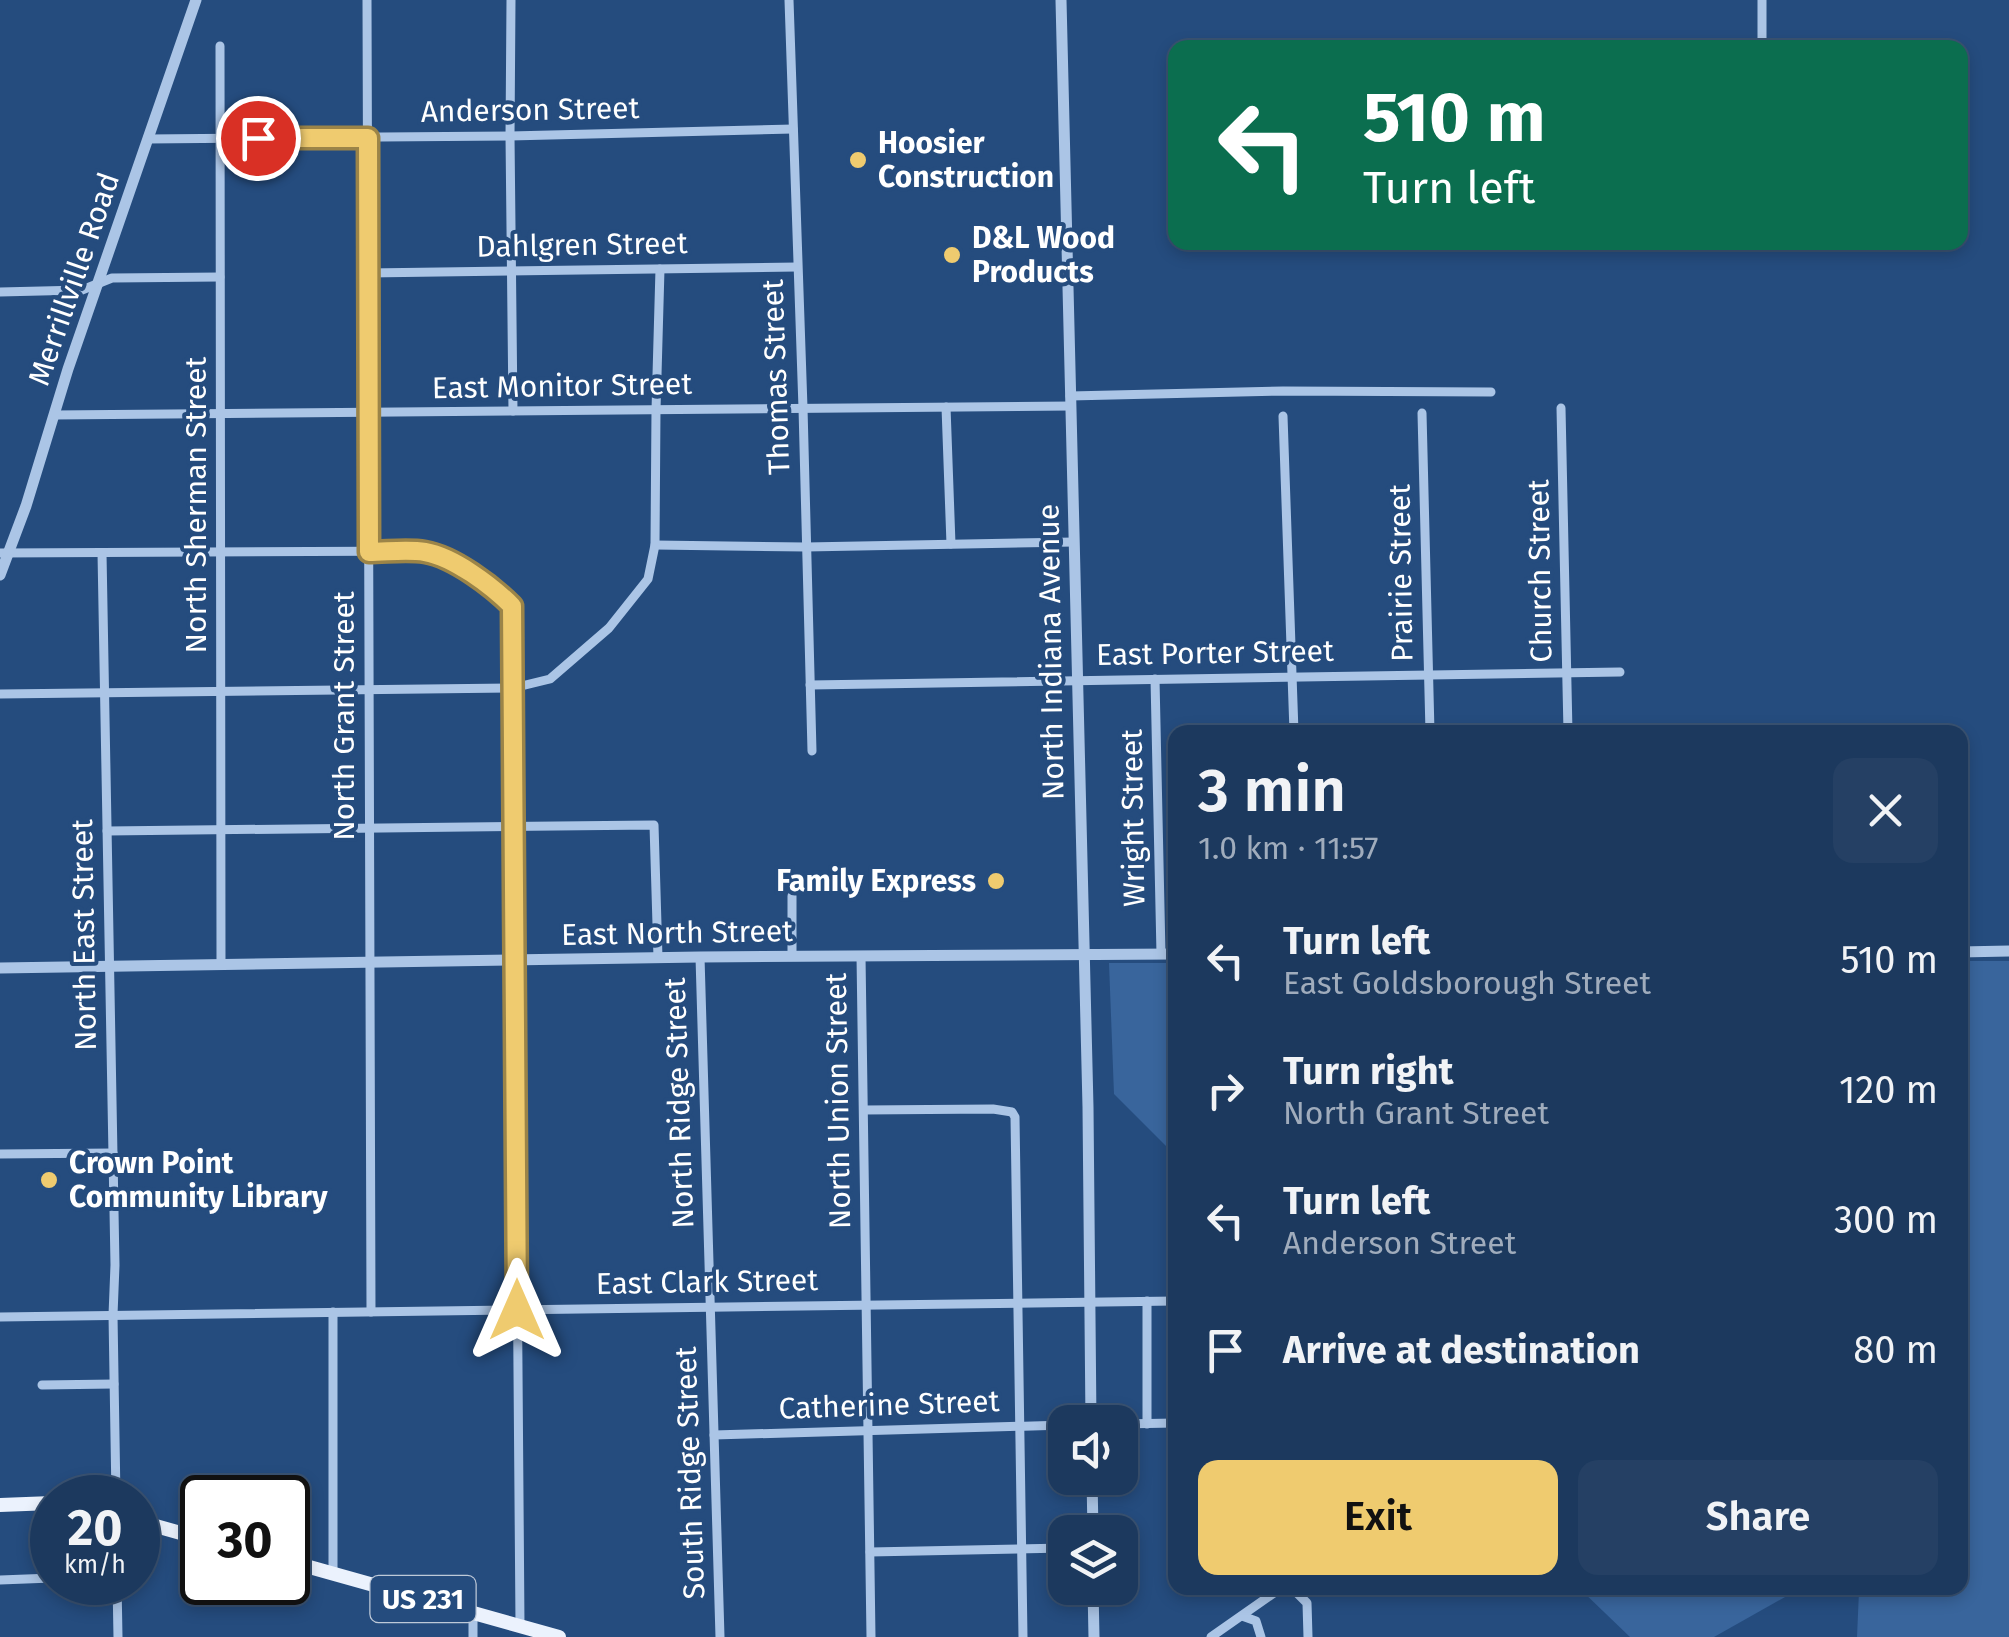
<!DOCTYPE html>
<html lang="en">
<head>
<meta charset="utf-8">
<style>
  :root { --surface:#1c395e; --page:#254064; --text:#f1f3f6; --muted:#a0acbc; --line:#3a5373; --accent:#efcb6f }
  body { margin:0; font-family:"Fira Sans",sans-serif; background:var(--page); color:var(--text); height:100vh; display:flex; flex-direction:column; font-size:38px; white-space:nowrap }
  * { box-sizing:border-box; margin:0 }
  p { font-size:32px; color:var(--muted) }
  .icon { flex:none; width:55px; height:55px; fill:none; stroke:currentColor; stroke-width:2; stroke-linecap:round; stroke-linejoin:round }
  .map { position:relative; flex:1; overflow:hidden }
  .details { position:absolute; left:1168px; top:725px; width:800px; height:870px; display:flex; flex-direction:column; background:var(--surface); border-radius:20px; box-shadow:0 5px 15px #0003,0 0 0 2px var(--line) }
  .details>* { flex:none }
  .top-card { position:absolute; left:1168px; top:40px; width:800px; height:210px; border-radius:20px; box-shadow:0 5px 15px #0003,0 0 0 2px var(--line); background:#0b6e4f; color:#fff; overflow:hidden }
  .controls { position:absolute; left:1048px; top:1405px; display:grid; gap:20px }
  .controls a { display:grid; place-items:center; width:90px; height:90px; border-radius:20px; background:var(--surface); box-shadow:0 5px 15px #0003,0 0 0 2px var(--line); font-size:50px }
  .speed { position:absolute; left:30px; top:1475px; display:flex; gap:20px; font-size:50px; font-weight:700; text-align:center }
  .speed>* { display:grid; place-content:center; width:130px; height:130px; border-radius:50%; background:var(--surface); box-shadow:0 5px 15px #0003,0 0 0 2px var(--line); line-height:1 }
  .speed small { font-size:25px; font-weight:400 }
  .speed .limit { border:5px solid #111; border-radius:15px; background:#fff; color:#111 }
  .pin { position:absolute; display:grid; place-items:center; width:85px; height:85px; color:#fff; margin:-42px; border:5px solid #fff; border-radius:50%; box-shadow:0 2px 10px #0007 }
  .me { position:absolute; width:110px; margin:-55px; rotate:0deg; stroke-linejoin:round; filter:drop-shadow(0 0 8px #0008) }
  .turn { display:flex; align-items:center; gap:35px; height:210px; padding:0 30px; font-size:45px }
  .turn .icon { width:130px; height:130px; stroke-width:2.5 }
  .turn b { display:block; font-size:70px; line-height:85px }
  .round { display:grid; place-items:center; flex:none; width:105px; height:105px; border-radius:20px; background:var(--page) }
  .overview { display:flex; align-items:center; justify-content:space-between; height:170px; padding:0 30px }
  h1 { font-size:60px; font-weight:600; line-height:75px }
  .action { display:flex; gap:20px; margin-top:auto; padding:20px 30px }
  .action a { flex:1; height:115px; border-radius:20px; background:var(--accent); color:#111; font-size:40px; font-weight:600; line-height:115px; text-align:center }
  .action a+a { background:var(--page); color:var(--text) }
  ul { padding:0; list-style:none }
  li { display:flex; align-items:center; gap:30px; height:130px; padding:0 30px }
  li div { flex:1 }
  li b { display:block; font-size:38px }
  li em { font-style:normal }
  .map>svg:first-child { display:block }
</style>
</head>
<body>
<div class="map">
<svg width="2009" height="1637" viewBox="0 0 2009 1637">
  <rect width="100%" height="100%" fill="#254c7e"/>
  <g fill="#39659c">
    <path d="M1960,961H2009V1637H1857L1859,1591L1857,1588H1960Z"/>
    <path d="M1109,963H1175V1155L1114,1094Z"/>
    <path d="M1579,1588H1801L1714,1637H1630Z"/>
  </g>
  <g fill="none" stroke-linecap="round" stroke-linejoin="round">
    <g stroke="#abc5e6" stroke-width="9">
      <path d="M367,0L371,1312"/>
      <path d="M511,0L510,136L513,411"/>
      <path d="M789,0L803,408L812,751"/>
      <path d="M1762,0V48"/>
      <path d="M220,46L221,964"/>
      <path d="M148,139L510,136L793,129"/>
      <path d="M368,273L797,267"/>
      <path d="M0,292L82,290L112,278L220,277"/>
      <path d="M1070,396L1283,391L1491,392"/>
      <path d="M946,407L951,544"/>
      <path d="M1561,408L1568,732"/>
      <path d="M1422,413L1430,732"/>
      <path d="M54,415L1071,406"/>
      <path d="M1283,416L1294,732"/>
      <path d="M655,545L806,547L1074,542"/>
      <path d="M0,553L423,551C456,560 488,582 512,606L520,1625"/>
      <path d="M102,553L115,1265L113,1315L116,1498"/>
      <path d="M1155,679L1161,954"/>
      <path d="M810,685L1620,672"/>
      <path d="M0,694L513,688L550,679L609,628L648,579L655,545L656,410L660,269"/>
      <path d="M107,831L654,825L658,958"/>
      <path d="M792,896V956"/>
      <path d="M861,956L871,1637"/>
      <path d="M700,957L720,1637"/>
      <path d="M864,1110L993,1109L1012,1112L1015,1117L1023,1637"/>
      <path d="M0,1154L113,1153"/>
      <path d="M1147,1301V1424"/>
      <path d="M0,1317L1175,1301"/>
      <path d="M42,1385L114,1384"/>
      <path d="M1120,1424L1175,1423"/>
      <path d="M714,1435L1065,1425"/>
      <path d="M870,1552L1065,1548"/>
      <path d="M333,1574V1312"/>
      <path d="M0,1580L52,1578"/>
      <path d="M117,1582L118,1637"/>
      <path d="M473,1612V1637"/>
      <path d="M1242,1616L1256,1621L1261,1637"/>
      <path d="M1211,1637L1281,1588L1296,1592L1307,1603L1308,1637"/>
    </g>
    <g stroke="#abc5e6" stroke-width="11">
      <path d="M1061,0L1088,1107L1091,1422"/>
      <path d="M0,575L26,506L68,369L196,0"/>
      <path d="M1960,952L2009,951"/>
      <path d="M0,968L700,957L1175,954"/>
      <path d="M1092,1478L1093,1532"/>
      <path d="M1093,1588L1094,1637"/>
    </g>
    <g stroke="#ebf2fd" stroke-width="14">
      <path d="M0,1505L52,1503"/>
      <path d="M138,1521L202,1539"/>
      <path d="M288,1561L559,1637"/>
    </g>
  </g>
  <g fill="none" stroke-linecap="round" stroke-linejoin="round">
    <g stroke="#9b8448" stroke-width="25">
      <path id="route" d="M258,138H368L369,552C387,552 407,549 425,552C454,557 492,586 512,606L517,1310"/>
    </g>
    <use href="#route" stroke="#efcb6f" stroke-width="18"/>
  </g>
  <g fill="#efcb6f" stroke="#254c7e" stroke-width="4">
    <circle cx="858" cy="160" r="10"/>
    <circle cx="952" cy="255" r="10"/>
    <circle cx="996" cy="881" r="10"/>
    <circle cx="49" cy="1180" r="10"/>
  </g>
  <g text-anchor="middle" stroke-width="8" stroke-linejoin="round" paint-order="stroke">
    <rect fill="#254c7e" stroke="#bec9d8" stroke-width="2.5" x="370.5" y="1576" width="105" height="46" rx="8"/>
    <g font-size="28" font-weight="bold" fill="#fff">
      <text x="423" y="1609">US 231</text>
    </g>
    <g font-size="30" fill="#fff" stroke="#254c7e">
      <text transform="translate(530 110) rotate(-1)" y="10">Anderson Street</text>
      <text transform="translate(582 245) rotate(-1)" y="10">Dahlgren Street</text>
      <text transform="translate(74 279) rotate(-71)" y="10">Merrillville Road</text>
      <text transform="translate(776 377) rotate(-92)" y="10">Thomas Street</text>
      <text transform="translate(562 386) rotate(-1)" y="10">East Monitor Street</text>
      <text transform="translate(196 505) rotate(-90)" y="10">North Sherman Street</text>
      <text transform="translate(1540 571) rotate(-91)" y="10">Church Street</text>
      <text transform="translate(1401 573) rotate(-91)" y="10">Prairie Street</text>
      <text transform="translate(1051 652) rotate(-91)" y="10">North Indiana Avenue</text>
      <text transform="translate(1215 653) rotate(-1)" y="10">East Porter Street</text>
      <text transform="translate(344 716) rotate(-90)" y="10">North Grant Street</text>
      <text transform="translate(1133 818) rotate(-91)" y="10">Wright Street</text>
      <text transform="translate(677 933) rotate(-1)" y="10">East North Street</text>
      <text transform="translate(84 935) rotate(-91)" y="10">North East Street</text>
      <text transform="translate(838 1101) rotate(-91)" y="10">North Union Street</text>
      <text transform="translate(679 1103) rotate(-92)" y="10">North Ridge Street</text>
      <text transform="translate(707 1282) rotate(-1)" y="10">East Clark Street</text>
      <text transform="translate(889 1405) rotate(-2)" y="10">Catherine Street</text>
      <text transform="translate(690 1473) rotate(-92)" y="10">South Ridge Street</text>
    </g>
    <g font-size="30" font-weight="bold" fill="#fff" stroke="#254c7e" text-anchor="start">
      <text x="878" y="153">Hoosier<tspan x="878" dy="34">Construction</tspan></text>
      <text x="972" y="248">D&amp;L Wood<tspan x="972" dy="34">Products</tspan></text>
      <text x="976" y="891" text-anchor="end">Family Express</text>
      <text x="69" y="1173">Crown Point<tspan x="69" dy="34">Community Library</tspan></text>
    </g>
  </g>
</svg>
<div class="controls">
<a><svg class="icon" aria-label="sound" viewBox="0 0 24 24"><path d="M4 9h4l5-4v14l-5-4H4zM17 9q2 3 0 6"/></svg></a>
<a><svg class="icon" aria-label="layers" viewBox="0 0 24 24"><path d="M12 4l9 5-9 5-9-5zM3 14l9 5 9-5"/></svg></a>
</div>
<div class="speed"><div>20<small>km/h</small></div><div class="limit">30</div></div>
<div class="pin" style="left:258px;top:138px;background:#d93025"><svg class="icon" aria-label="arrive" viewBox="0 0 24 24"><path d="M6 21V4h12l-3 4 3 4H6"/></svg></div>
<svg class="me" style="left:517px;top:1310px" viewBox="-20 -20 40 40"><path d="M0-17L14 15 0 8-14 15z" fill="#efcb6f" stroke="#fff" stroke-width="4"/></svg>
<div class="top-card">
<div class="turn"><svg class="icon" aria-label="left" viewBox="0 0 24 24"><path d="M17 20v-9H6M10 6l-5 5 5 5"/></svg><div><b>510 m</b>Turn left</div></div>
</div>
<section class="details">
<div class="overview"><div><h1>3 min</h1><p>1.0 km · 11:57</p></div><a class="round"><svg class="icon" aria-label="close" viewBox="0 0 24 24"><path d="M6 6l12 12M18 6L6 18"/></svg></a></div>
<ul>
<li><svg class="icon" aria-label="left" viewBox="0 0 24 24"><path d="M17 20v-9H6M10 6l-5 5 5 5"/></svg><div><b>Turn left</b><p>East Goldsborough Street</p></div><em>510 m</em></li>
<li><svg class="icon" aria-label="right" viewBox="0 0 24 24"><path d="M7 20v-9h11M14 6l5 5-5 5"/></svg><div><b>Turn right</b><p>North Grant Street</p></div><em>120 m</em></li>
<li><svg class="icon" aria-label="left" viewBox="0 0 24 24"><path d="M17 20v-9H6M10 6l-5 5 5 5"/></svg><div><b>Turn left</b><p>Anderson Street</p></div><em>300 m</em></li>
<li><svg class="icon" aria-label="arrive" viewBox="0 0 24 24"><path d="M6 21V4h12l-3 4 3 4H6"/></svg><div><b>Arrive at destination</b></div><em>80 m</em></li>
</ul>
<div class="action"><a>Exit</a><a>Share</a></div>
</section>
</div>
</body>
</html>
